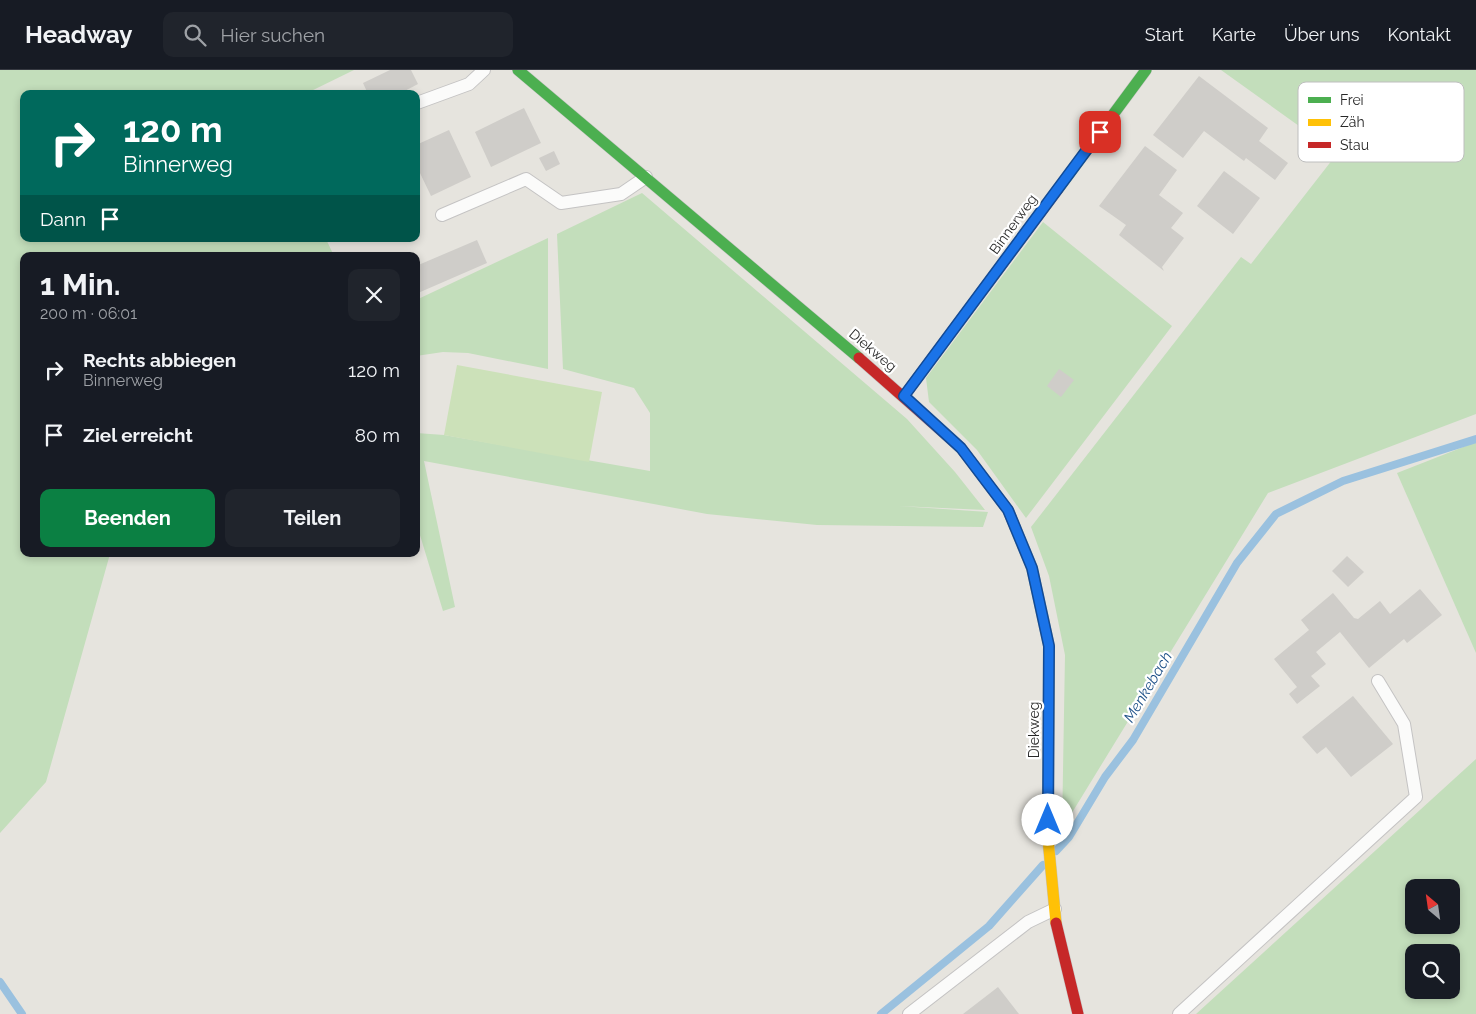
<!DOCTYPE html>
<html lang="de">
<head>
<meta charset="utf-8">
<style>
  :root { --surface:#171b24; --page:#20242c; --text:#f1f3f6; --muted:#9ea1a6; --line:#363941; --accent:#0b8043 }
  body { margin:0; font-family:Raleway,sans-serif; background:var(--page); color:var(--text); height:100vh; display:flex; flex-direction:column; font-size:19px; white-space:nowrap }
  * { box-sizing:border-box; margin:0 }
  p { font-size:16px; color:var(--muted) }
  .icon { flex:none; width:28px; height:28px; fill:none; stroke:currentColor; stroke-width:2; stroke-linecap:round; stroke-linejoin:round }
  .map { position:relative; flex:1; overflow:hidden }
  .panel { position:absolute; left:20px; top:182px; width:400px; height:305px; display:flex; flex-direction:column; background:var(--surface); border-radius:10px; box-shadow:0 2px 8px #0003 }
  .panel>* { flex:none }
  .guide { position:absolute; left:20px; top:20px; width:400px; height:152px; border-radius:10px; box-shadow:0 2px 8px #0003; background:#00695c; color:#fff; overflow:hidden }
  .needle { width:32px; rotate:331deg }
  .tools { position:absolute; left:1405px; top:809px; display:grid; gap:10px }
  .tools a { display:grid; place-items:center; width:55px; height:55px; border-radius:10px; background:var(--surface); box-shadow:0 2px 8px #0003; font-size:25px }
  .pin { position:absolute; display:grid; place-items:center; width:42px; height:42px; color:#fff; margin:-21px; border-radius:10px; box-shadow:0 2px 8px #0006 }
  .me { position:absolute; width:55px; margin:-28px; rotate:0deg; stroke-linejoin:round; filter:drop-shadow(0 0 4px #0008) }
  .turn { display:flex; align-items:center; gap:18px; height:105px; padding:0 20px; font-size:22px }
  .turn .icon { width:65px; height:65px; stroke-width:2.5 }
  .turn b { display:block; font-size:35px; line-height:42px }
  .then { display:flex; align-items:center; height:48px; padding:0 20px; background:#0003; gap:10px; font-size:19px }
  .round { display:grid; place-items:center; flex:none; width:52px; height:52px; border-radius:10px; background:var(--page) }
  .overview { display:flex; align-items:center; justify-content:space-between; height:85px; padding:0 20px }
  h1 { font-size:30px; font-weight:700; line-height:38px }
  .primary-button { display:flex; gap:10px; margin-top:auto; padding:10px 20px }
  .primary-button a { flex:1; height:58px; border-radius:10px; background:var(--accent); color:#fff; font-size:20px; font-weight:700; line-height:58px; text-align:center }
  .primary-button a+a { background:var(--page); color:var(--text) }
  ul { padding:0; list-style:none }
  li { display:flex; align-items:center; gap:15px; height:65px; padding:0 20px }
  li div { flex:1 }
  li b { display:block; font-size:19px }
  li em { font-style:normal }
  header { display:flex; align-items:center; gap:30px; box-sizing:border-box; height:70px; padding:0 25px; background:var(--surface); border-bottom:1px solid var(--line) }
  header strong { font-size:24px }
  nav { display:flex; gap:28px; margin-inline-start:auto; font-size:18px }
  .search { width:350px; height:45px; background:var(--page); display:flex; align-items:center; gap:12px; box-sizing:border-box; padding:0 18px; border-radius:10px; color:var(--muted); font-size:19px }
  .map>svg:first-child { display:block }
</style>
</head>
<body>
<header>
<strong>Headway</strong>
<div class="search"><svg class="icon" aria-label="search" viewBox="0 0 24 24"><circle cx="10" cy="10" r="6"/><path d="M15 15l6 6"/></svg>Hier suchen</div>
<nav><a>Start</a><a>Karte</a><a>Über uns</a><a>Kontakt</a></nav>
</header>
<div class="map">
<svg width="1476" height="944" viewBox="0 0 1476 944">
  <rect width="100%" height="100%" fill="#e6e4de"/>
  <g fill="#c3debb" fill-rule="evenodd">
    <path d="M0,0H354L305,24H24V169H326L334,186H24V484H110L46,712L0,763Z"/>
    <path d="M1221,0H1476V344L1268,423L1062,759L1065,585L1049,506L1031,457L1241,187L1251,194L1336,85L1320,71Z"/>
    <path d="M642,123L907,349L955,402L985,440L899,436L988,442L983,457L817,455L707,444L424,391L455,537L443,541L416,452V363L444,365L650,401V343L634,318L563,299L557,164Z"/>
    <path d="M1043,152L1172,256L1026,448L977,380L929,332L926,308Z"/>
    <path d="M548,168V299L468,283L443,282L416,286V230Z"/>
    <path d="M1476,372V583L1397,403Z"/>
    <path d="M1476,689V944H1196ZM1414,818H1451V855H1414ZM1414,882H1451V920H1414Z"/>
  </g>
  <path fill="#cce1b9" d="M457,295L602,322L589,392L444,365Z"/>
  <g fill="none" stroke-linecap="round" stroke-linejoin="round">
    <g stroke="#9ac1df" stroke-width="8">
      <path d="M1056,781L1069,767L1105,707L1133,670L1237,493L1276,444L1343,411L1476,369"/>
      <path d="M0,912L22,944"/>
      <path d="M881,944L989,856L1043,795"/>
    </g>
  </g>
  <g fill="#cfcdc9">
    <path d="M390,0H411L418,14L399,24H368L363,13Z"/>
    <path d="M1199,6L1268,58L1259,71L1288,93L1275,110L1246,88L1244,91L1204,61L1183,88L1153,65Z"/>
    <path d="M524,38L541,73L491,97L475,62Z"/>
    <path d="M449,60L471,107L431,126L419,101L416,102V75Z"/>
    <path d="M1145,76L1177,100L1159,125L1183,143L1171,158L1184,168L1162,197L1164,201L1119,165L1126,155L1099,136Z"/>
    <path d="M554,81L560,94L546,101L539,88Z"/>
    <path d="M1224,101L1260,128L1233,164L1197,136Z"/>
    <path d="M477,170L487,193L418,223L416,219V196Z"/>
    <path d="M1059,299L1074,310L1061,327L1047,316Z"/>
    <path d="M1347,486L1364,502L1348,517L1332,501Z"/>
    <path d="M1420,519L1442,545L1407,573L1404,569L1369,598L1340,562L1316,582L1326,594L1311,606L1320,616L1297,634L1289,624L1297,617L1274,589L1309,560L1301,550L1333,523L1354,548L1358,549L1380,531L1390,544Z"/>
    <path d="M1353,626L1393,674L1351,707L1326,677L1317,684L1302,667Z"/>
    <path d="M998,917L1019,944H963Z"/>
  </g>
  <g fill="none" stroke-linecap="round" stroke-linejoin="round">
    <g stroke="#c4c3c3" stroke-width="14">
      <g id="lane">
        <path d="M417,33L469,14L484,0"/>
        <path d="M442,145L526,109L561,133L621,124L646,107"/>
        <path d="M909,944L1028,852L1055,839"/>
        <path d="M1179,944L1416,727L1404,654L1378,611"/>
      </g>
    </g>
    <g stroke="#c4c3c3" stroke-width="12">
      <g id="fast">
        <path d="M518,0L859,288"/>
        <path d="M1058,119L1146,0"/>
      </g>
    </g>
    <g stroke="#c4c3c3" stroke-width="12">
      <path id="slow" d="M1015,457L1032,498L1049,576L1048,769L1056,853"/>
    </g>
    <g stroke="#c4c3c3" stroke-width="12">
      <g id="jam">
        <path d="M859,288L961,378L1008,440L1015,457"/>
        <path d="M904,326L1058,119"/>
        <path d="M1056,853L1078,944"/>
      </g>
    </g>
    <use href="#lane" stroke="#fbfbfa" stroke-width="12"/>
    <use href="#fast" stroke="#4caf50" stroke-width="11"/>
    <use href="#slow" stroke="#ffc107" stroke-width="11"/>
    <use href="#jam" stroke="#c62828" stroke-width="11"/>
  </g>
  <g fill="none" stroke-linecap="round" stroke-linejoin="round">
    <g stroke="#114b97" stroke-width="12">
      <path id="route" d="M1048,750L1049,576L1032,498L1008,440L961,378L904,326L1100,62"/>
    </g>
    <use href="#route" stroke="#1a73e8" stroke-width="9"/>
  </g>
  <g text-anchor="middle" stroke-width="4.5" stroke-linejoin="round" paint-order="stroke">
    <g font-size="14" fill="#282828" stroke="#fff">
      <text transform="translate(1013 154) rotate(-54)" y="5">Binnerweg</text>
      <text transform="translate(873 280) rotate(40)" y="5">Diekweg</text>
      <text transform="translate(1034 660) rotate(-90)" y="5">Diekweg</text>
    </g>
    <g font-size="15" font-style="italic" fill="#1d5087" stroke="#fff">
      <text transform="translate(1148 617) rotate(-59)" y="5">Menkebach</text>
    </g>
  </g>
  <rect x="1298" y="12" width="166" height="80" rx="8" fill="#fff" stroke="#bebebe" stroke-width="1"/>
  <rect x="1308" y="27" width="23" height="6" fill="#4caf50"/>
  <rect x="1308" y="49" width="23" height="7" fill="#ffc107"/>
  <rect x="1308" y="72" width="23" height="6" fill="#c62828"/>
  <g font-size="14" fill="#282828">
    <text x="1340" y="35">Frei</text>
    <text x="1340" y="57">Zäh</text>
    <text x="1340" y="80">Stau</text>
  </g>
</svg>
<div class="tools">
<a><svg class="needle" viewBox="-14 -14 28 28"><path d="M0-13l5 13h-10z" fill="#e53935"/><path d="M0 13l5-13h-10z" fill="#9ea1a6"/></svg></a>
<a><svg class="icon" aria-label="search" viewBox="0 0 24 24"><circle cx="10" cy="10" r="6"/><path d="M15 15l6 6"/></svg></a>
</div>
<div class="pin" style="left:1100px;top:62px;background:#d93025"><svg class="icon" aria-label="arrive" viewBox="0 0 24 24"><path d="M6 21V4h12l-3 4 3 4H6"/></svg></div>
<svg class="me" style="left:1048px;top:750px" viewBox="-20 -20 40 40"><circle r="19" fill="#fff"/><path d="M0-13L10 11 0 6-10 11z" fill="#1a73e8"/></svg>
<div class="guide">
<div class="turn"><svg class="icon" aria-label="right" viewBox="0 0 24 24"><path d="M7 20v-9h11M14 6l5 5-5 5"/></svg><div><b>120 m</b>Binnerweg</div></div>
<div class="then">Dann<svg class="icon" aria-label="arrive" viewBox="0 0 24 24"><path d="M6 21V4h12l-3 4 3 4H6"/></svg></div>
</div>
<section class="panel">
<div class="overview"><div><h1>1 Min.</h1><p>200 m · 06:01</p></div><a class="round"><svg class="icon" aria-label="close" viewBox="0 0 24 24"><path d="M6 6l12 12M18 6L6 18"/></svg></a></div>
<ul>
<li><svg class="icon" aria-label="right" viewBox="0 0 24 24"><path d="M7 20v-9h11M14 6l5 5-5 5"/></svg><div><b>Rechts abbiegen</b><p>Binnerweg</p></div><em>120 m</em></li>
<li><svg class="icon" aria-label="arrive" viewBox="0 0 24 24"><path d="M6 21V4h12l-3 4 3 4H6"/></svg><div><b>Ziel erreicht</b></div><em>80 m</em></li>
</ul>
<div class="primary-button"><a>Beenden</a><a>Teilen</a></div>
</section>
</div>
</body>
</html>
